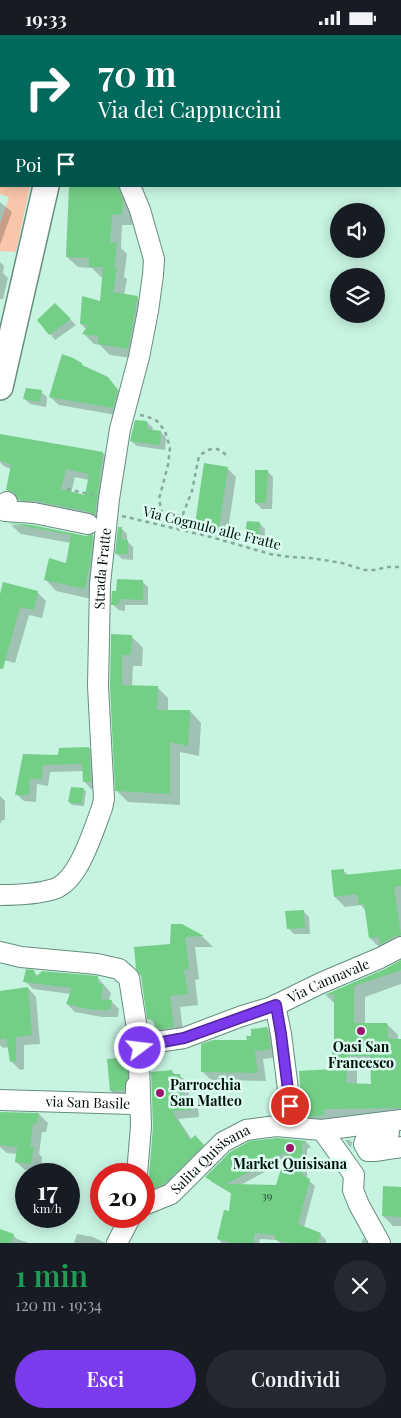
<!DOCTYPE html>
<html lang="it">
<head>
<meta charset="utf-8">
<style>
  :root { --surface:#171b24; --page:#242831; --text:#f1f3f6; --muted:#9ea1a6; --accent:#7c3aed }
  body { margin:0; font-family:"Playfair Display",serif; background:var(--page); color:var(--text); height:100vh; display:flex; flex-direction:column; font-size:19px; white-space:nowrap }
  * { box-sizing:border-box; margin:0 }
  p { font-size:16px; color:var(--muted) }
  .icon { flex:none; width:28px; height:28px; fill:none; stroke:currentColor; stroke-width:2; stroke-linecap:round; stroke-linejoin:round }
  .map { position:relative; height:1208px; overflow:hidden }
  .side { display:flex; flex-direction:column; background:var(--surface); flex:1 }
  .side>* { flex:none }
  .banner { position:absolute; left:0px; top:0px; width:401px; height:152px; box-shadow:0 2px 12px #0003; background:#00695c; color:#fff; overflow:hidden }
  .tools { position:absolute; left:330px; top:168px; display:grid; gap:10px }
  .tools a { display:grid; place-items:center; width:55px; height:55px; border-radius:50%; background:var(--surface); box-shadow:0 2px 12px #0003; font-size:25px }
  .speed { position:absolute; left:15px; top:1128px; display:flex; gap:10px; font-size:25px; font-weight:700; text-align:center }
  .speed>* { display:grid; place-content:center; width:65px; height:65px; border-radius:50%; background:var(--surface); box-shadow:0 2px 12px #0003; line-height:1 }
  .speed small { font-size:12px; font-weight:400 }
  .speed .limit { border:8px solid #d22; background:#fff; color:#111 }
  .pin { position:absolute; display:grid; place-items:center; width:42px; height:42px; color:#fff; margin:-21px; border:2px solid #fff; border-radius:50%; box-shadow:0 1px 5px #0007 }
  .me { position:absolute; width:55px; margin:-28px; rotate:75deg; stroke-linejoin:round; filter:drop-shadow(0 0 4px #0008) }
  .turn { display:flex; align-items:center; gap:18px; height:105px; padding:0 15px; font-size:22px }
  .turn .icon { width:65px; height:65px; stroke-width:2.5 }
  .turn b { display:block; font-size:35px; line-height:42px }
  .then { display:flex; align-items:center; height:48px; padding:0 15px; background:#0003; gap:10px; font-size:19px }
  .round { display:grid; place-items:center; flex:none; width:52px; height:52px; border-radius:26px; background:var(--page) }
  .head { display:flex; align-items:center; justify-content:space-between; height:85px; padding:0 15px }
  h1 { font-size:30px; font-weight:600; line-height:38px; color:#1e9e55 }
  .button { display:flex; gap:10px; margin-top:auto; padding:10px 15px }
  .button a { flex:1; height:58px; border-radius:30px; background:var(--accent); color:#fff; font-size:20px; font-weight:600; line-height:58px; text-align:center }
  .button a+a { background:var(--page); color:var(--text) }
  .status { display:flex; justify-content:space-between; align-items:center; height:35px; padding:0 25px; background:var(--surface); direction:ltr }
  .status svg { height:14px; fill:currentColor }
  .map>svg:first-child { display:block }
</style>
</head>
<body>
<div class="status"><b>19:33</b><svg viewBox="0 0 49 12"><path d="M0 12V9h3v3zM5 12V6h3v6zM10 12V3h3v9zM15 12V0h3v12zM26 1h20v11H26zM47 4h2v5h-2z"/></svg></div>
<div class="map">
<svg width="401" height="1208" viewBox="0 0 401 1208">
  <rect width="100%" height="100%" fill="#c7f3e1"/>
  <path fill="#fac6ab" d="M0,0H64V1H1V151H30L16,217L0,216V189L9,162L0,159Z"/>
  <g fill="#0003" fill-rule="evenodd">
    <path d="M166,0H208V1H165Z"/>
    <path d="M78,151H122L121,156L129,163L133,177L132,190H122L121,213L127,219L124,242L127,244L124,260L137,263L148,273L139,324L110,320L100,310L94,309L84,299L87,295L81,289L101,268L103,242H101L92,233L78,232L67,222Z"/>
    <path d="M0,167L12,177L0,210Z"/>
    <path d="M0,227L4,231L3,238L8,243L3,264H0Z"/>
    <path d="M55,270L76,290L55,305L39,285Z"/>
    <path d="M85,333L107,343L116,352L126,365L122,381L59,370L50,362Z"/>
    <path d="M41,357L47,362L46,372L30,369L24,363Z"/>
    <path d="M147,387L153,393L152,396L161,397L166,403L165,415L137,411L131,406Z"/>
    <path d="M0,410L103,418L111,427L104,487L28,473L8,455L12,434L5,432L0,427ZM75,442L89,445L85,462L71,458Z"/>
    <path d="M227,433L236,442L227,501L205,497L196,489Z"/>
    <path d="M267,436L273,442L272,474H262L256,468Z"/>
    <path d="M259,488L265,494L264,510L251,509L246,503Z"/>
    <path d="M11,490L32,491L86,502L93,501L104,512L96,565L56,556L45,544L66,529L71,508L21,499Z"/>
    <path d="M121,493L127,499V506L133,512V525L122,524L116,518Z"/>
    <path d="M142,546L148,552V570H125V576L119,575L113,570Z"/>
    <path d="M4,549L38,558L46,566L42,583L29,580L15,628L0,624V564Z"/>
    <path d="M112,600L131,601L143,613L142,631H133L132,651L157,652L168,663V676H190L201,688L199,721L180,717V770L128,767L117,756Z"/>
    <path d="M89,713L96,720L98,753L91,754L84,746L83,736L50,737L48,751L37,749L36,767L24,766L16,759L24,720L59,722Z"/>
    <path d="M83,754L86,756L84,771L72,770L69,767Z"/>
    <path d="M0,761L5,766V785H2L0,789Z"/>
    <path d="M344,836L348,840L401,846V914L380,913L370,903L366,876L361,870L345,872L335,862Z"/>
    <path d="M303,876L309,882L310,899H294L288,893Z"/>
    <path d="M181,890L203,902L213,912H195L199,944L195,945L198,970L180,972L184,1003L167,1006L156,995V990L149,983L142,941L171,910Z"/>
    <path d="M401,926V949L365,962V989H387L398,1000V1005H401V1084L315,1092L304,1081L333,1035L335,1014V969L326,960L385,935ZM357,1032H372V1050L357,1049Z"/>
    <path d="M33,936L38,941L98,943L111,958L109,966H111L119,974L118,982H102L75,977L67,969L71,959L33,954L25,946Z"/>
    <path d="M28,953L36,962L40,1009L24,1010V1034L20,1035L11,1026L9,1012L3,1013L0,1010V957Z"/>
    <path d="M267,993L276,1002L279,1022L263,1024L266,1046L211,1045L202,1036Z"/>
    <path d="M127,1024L133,1029L130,1061L117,1062L111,1056Z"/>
    <path d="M172,1036L176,1040H179L188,1048L189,1064L198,1072L199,1082L178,1084L192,1105L195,1102L211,1118L152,1164L144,1156V1150L148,1146Z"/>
    <path d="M0,1078L39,1079L48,1088L46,1097H42L39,1119L42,1122L40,1137L25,1135L16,1127L17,1119L7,1118L0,1112Z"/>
    <path d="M277,1104L306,1107L311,1112L307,1114V1144L315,1151L304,1192L321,1200L326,1205V1208H280L277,1205L260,1204L259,1208H222L218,1204L230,1178L232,1159L212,1147L207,1142ZM284,1126L277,1151H239Z"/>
    <path d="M345,1105H349L352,1107L351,1113Z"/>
    <path d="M401,1153V1191H393L383,1181Z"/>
    <path d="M0,1199L13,1200L17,1204L29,1208H0Z"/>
    <path d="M77,1199L93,1202L105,1208H74Z"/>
    <path d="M363,1203L368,1208H362Z"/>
  </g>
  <g fill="#73cf86" fill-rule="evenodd">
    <path d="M69,151H118L123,165L122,179L112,180L110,208L117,207L114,233L117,232L113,257L138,261L128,314L98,309V301L82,299L88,290L80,289L82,261L100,266L103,232H89V223L66,222Z"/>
    <path d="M55,268L71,284L49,300L37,285Z"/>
    <path d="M62,319L73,323L82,328V330L108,342L118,355L113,373L49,362Z"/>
    <path d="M26,353L42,355L40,367L23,364Z"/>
    <path d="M135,385L147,386V394L161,396L160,410L130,406Z"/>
    <path d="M0,399L103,417L95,480L90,477L36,466L18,465L15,458L6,455L11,429L0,426ZM66,434L89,439L85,460L61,454Z"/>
    <path d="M204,428L228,432L219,493L195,489Z"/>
    <path d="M255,435H268L266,468H255Z"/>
    <path d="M247,486L260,487L258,505L244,504Z"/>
    <path d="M8,488L32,490L86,501L93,499L90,528L85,554L44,545L49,523L66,528L71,500Z"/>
    <path d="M118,492H122L121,504L128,505V519H115Z"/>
    <path d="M117,544L143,545V565L120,564L119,570H111L112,556H116Z"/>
    <path d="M3,547L38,556L34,575L20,572L3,634H0V559Z"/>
    <path d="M111,599L132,600L131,620H122V650L158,651L157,675H190L188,711L170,707V759L115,756L110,651Z"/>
    <path d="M89,712L91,747H83L82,729L43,730L41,745L30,743L29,760H15L23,719L58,720L59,713Z"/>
    <path d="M71,752L84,753L81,769L68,767Z"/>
    <path d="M344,834V840L401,834V851L394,852L401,900L395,901L380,910L379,902L369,903L364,869L359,870L357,859L334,862L331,835Z"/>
    <path d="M304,875L305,893L287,894L285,876Z"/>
    <path d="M171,889H182L204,901L185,902L189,934L184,935L188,959L170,961L174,992L155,995L154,985L147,984L141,941L136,934L134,912L170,909Z"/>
    <path d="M401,925V935L354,951V988H387L388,1004H401V1073L324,1074V1080L312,1082L302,1081L299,1036L332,1034V1013H334V959L324,960L385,934ZM347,1021H370L371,1049L346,1048Z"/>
    <path d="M26,934L34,935L36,942L42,936L98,941V948L103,949L101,964L112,965L110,975H93L66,969L72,953L23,947Z"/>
    <path d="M28,952L32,1000L16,1002V1026L10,1027L6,1003L0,1004V956Z"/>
    <path d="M267,992L271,1014L255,1016L258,1038L201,1037V1009L213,1005H247L246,1001H251V994Z"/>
    <path d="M128,1022V1043L126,1046L124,1055L110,1056L107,1024Z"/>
    <path d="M172,1035V1039H180L182,1064L190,1063L191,1075L172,1076L190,1105L195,1100L204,1110L164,1149L144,1157V1148L147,1145L149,1140L153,1092L151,1037Z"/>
    <path d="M0,1077L39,1078L37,1088L33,1089L30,1112H34L31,1129L15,1127L17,1112L0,1110Z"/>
    <path d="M277,1103L307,1106L302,1108V1140L310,1144L298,1189L321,1198L318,1208H290L275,1205V1200L255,1198L253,1208H234L217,1204L224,1175L229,1176L231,1158L205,1142L230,1117L250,1106ZM286,1117L276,1150L226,1149Z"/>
    <path d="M383,1151L401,1152V1182L382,1181Z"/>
    <path d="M0,1194L14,1199L11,1208H0Z"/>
  </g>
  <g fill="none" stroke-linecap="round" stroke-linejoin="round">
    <g stroke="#668e7f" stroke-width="22">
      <g id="minor">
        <path d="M115,0V1"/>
        <path d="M51,1V0"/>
        <path d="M0,96H1"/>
        <path d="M7,467L5,476L34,478L88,489"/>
        <path id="s1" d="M0,860C16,860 38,859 54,854C79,846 93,796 102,773L104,764L98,651L100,549L109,464L120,394L139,322L148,276L153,240L154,224L140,175L130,151"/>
        <path d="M0,917L21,922L97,929L119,934L129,943L140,1013L139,1029L141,1091L137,1139"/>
        <path d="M275,970L281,999L291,1078L290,1083L277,1091"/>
        <path id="s2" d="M140,1013L157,1007L184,1003L242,981L272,972L321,948L380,923L401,912"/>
        <path id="s3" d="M0,1065L132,1069L136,1066V1051"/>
        <path d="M322,1095L354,1140L353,1155L359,1170L380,1208"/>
        <path d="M389,1098L368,1099L364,1109L368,1116H376L401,1112"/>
        <path id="s4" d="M144,1170L171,1159L223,1107L246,1095L276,1091L322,1095L401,1085"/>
        <path d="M117,1208L131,1181"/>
      </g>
    </g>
    <g stroke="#668e7f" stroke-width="28">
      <g id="major">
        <path d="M80,1L81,0"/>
        <path d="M0,352L46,151"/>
      </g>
    </g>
    <g stroke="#87a99c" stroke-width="2.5" stroke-dasharray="4 4" stroke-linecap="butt">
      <path d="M140,380L146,381L157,386L165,396L170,413L168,430L159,464L162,478L173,481L183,479L192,456L199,421C212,411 218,411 229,423"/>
      <path d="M67,454L93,460"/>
      <path d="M122,481L211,502L270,519L290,522L311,523L342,528L364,535H376L386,532H401"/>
    </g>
    <use href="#minor" stroke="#fff" stroke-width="20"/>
    <use href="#major" stroke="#fff" stroke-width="25"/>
  </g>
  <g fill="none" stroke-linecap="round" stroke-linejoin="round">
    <g stroke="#51269a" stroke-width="12">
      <path id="route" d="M140,1013L157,1008L184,1003L276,970L281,999L290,1071"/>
    </g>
    <use href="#route" stroke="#7c3aed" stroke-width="9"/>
  </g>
  <g fill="#9c176a" stroke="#dbfef0" stroke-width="2">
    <circle cx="361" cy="996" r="5"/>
    <circle cx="160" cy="1058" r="5"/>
    <circle cx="290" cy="1113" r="5"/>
  </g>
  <g text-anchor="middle" stroke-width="5" stroke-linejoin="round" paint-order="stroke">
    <g font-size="11" fill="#1e3f29">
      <text x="267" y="1165">39</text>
    </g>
    <g font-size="14" fill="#020f0a" stroke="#dbfef0">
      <text transform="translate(212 493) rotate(14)" y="5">Via Cognulo alle Fratte</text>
      <text dy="5" stroke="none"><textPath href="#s1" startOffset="391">Strada Fratte</textPath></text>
      <text dy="5" stroke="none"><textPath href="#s2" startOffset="201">Via Cannavale</textPath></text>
      <text dy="5" stroke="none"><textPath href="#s3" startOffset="88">via San Basile</textPath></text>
      <text dy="5" stroke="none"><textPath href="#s4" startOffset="82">Salita Quisisana</textPath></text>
    </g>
    <g font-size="14" font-weight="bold" fill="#020f0a" stroke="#dbfef0">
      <text x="361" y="1017">Oasi San<tspan x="361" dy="16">Francesco</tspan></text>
      <text x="170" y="1055" text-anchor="start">Parrocchia<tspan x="170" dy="16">San Matteo</tspan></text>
      <text x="290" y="1134">Market Quisisana</text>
    </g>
  </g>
</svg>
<div class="tools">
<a><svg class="icon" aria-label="sound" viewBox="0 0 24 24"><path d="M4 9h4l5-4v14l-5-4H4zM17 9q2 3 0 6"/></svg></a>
<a><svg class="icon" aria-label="layers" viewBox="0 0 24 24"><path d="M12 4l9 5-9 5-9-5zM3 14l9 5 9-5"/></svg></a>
</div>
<div class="speed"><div>17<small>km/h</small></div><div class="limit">20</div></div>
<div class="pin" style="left:290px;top:1071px;background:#d93025"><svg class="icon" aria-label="arrive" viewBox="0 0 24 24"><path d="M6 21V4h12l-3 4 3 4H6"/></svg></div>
<svg class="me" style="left:140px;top:1013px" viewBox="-20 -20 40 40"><circle r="17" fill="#7c3aed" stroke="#fff" stroke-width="3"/><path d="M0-11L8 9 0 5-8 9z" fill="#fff"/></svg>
<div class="banner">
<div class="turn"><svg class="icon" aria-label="right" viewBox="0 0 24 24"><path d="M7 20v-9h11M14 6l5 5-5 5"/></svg><div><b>70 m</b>Via dei Cappuccini</div></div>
<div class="then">Poi<svg class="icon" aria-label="arrive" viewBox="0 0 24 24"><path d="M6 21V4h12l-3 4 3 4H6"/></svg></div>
</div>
</div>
<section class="side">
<div class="head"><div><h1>1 min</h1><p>120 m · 19:34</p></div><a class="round"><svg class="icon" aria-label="close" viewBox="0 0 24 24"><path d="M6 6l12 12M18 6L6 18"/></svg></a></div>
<div class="button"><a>Esci</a><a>Condividi</a></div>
</section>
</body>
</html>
